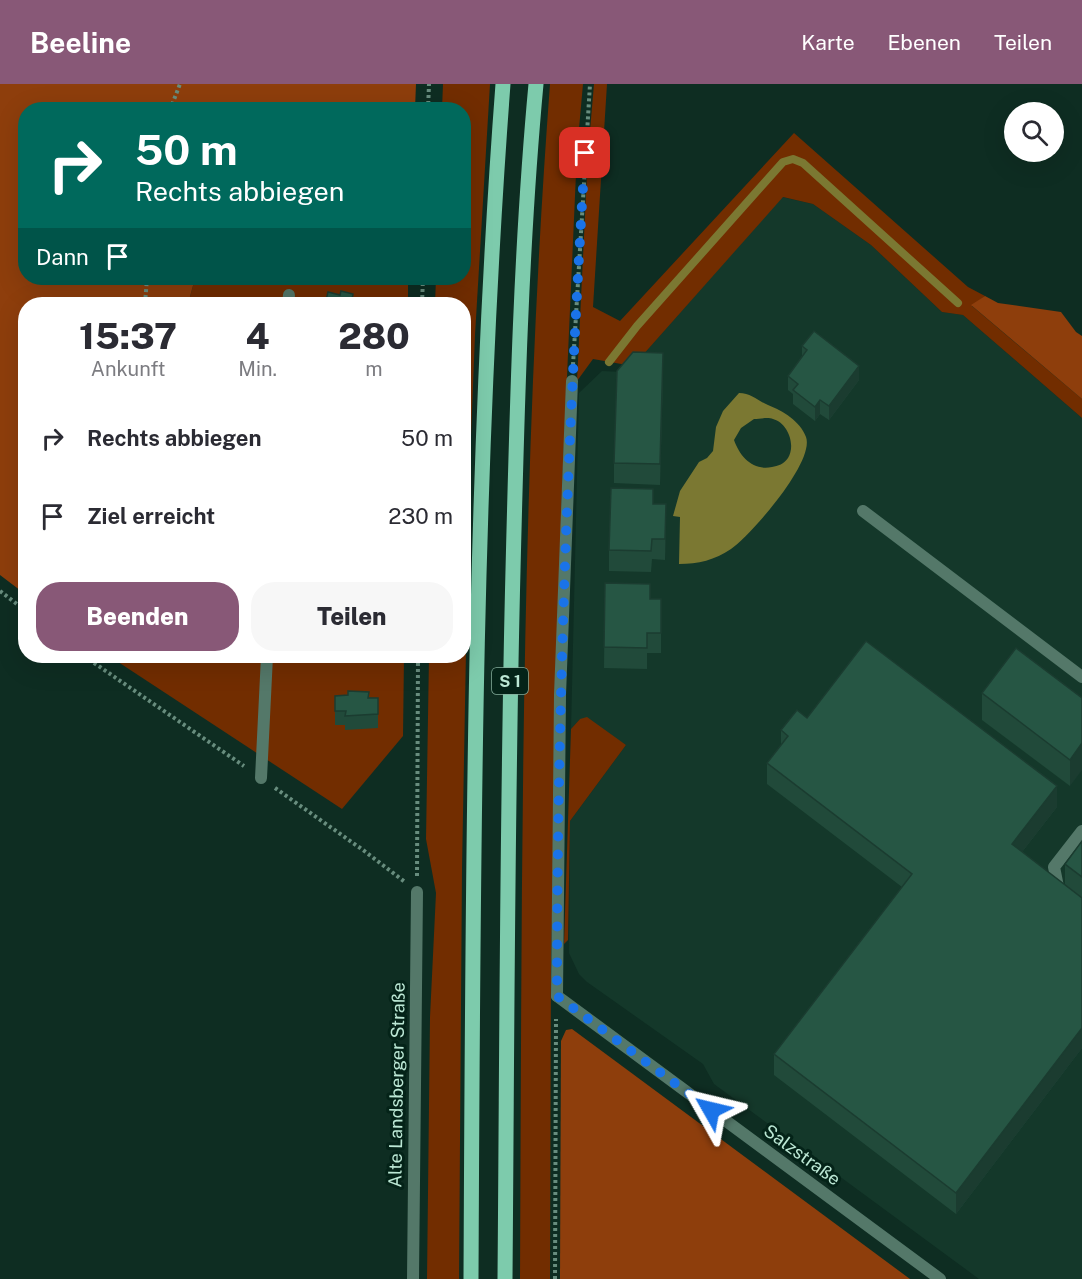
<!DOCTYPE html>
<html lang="de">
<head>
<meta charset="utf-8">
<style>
  :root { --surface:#fff; --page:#f7f7f7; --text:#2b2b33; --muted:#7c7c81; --accent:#885877 }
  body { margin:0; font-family:"Public Sans",sans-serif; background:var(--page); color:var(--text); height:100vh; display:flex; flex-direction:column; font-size:22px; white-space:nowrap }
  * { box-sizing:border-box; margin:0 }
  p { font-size:20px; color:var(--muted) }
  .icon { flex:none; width:33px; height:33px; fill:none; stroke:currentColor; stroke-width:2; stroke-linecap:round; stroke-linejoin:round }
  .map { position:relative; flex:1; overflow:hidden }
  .side { position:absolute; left:18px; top:213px; width:453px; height:366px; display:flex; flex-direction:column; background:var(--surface); border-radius:24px; box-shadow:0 6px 24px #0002 }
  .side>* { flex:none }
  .banner { position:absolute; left:18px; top:18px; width:453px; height:183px; border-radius:24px; box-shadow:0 6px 24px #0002; background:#00695c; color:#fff; overflow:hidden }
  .fabs { position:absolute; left:1004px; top:18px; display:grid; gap:12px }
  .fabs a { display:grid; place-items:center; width:60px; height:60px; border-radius:50%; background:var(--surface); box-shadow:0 6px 24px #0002; font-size:30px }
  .pin { position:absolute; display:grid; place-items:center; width:51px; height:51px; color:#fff; margin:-26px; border-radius:12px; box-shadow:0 3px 9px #0006 }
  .me { position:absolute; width:66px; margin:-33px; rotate:307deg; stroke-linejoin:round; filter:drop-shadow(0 0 4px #0008) }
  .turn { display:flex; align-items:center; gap:21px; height:126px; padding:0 18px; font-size:27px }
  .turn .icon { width:78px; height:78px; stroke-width:2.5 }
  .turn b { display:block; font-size:42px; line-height:51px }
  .then { display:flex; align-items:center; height:57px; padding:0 18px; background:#0003; gap:12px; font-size:22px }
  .eta { display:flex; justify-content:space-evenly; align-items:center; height:102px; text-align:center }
  .eta b { font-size:36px; font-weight:800; line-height:42px }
  .action { display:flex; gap:12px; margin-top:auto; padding:12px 18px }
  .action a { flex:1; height:69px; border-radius:24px; background:var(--accent); color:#fff; font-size:24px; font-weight:800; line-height:69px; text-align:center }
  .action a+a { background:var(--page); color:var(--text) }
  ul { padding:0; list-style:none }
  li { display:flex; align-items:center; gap:18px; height:78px; padding:0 18px }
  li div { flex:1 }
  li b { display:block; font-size:22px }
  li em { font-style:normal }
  header { display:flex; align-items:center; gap:36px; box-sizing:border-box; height:84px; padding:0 30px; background:var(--accent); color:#fff }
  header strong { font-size:28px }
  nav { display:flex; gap:33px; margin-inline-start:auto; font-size:21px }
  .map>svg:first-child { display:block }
</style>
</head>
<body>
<header>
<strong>Beeline</strong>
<nav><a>Karte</a><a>Ebenen</a><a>Teilen</a></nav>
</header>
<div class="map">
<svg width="1082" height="1195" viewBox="0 0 1082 1195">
  <rect width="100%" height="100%" fill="#0e2d22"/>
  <path fill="#14382a" d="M782,113L813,120L871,161L942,228L963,231L1082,334V1195H979L714,1000L703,980L587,898L579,890L569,869L570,737L626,661L580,635L571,645L579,309L602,287L641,289L642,272Z"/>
  <g fill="#722d00">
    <path d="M443,0H490L475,251L469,403L462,785L459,1195H427L430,933L436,809L426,755L429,572H464V220H435L436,194H464V26L442,25Z"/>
    <path d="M550,0H583L577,67L562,406L551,879L550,1195H520C522,796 520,398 550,0Z"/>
    <path d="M594,0H607L593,223L620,237L794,49L968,203L985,212L972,222L1082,315V334L963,231L942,228L871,161L813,120L783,113L642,272L627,281L593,275L577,297L588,70Z"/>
    <path d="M195,194H408V220H188Z"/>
    <path d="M109,572H404L403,652L342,725Z"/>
    <path d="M587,633L626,661L570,737L568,856L564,860L571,645L580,635Z"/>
  </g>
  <g fill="#8e3e0c">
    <path d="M0,0H416L415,25L26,26V194H195L188,220H26L25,510L0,491Z"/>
    <path d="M985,212L998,219L1061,228L1076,248L1082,252V315L971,221Z"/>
    <path d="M572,945L910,1195H560L561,957L566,946Z"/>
  </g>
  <path fill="#7b7832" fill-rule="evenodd" d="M739,309C751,309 758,317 768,321C783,327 800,337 806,353C815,378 751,451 731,465C715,476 698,480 679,480L680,433L673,432L680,407L699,378L707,374L713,367L716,343L723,327ZM754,335C760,335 768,333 773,335C788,339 796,361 788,374C784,380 778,382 772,383C753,387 740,373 734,356L741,344Z"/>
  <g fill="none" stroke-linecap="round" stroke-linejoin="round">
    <path stroke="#7b7832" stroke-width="8" d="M609,278L637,242L783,78L793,75L803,79L958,219"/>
    <g stroke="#688d7e" stroke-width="4" stroke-dasharray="3 3" stroke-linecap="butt">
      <path d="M170,26L180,0"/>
      <path d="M428,26L429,0"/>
      <path d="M145,220L147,194"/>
      <path d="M422,220L423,194"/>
      <path d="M573,281L590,0"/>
      <path d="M0,507L26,527"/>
      <path d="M84,572L244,682"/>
      <path d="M275,704L363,766L405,798"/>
      <path d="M417,792L418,572"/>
      <path d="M555,1195L556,935"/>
    </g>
    <g stroke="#547869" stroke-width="12">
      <path d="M288,220L289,211"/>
      <path d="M863,427L1082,593"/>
      <path d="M261,694L267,572"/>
      <path d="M1082,747L1054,783L1059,808L1082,825"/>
      <path d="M557,912L560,611L572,297"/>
    </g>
    <g stroke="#547869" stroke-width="12">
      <path d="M557,912L940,1195"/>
      <path d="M413,1195L417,808"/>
    </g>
    <g stroke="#7dcbac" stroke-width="15">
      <path d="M471,1195C473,797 473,397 503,0"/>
      <path d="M505,1195C507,959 507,722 513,486C517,324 521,161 536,0"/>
    </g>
  </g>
  <g fill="#214a3a">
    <path d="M802,262L859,296L829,336L820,330L815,337L793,320V310L788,306V292L802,272Z"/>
    <path d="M663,290L660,401L614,399V379Z"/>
    <path d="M653,420L666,441L665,476L652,475L651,488L609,487V466Z"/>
    <path d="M605,499L650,515H661V569H647V585L604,584Z"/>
    <rect x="323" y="572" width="27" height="5"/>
    <path d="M982,609L1082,614L1070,702L982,636Z"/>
    <path d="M335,612L378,614V644L345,646V641H335Z"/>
    <path d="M807,634L1057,723L1022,768L1065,801V780L1082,757V964L956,1130L774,991V970L902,803L767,700V679L781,661V646Z"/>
  </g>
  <g fill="#1b3c30">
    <path d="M663,269V290L660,401V380Z"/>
    <path d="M859,282V296L829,336V322Z"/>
    <path d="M820,316V330L815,337V323Z"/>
    <path d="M666,420V441L665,476V455Z"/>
    <path d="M1082,659V686L1070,702V676Z"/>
    <path d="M1057,702V723L1012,781V760Z"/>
    <path d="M1082,944V964L956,1130V1109Z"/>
  </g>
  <g fill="#265644" stroke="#1b3c30" stroke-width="1.5">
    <path d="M341,207L353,210L352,215L364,219V220H325L328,208L340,211Z"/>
    <path d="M814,247L859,282L829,322L820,316L815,323L793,306L798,300L788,292L807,266L802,262Z"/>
    <path d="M633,268L663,269L660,380L614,379L617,287Z"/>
    <path d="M611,404L653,405V420H666L665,455H652L651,467L609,466Z"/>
    <path d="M605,499L650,500V515H661V549H647V564L604,563Z"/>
    <path d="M866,557L1057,702L1012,760L1082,814V944L956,1109L774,970L912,790L767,679L788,652L781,646L797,626L807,634Z"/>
    <path d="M1016,564L1082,614V659L1070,676L982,609Z"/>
    <path d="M348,607L369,608L368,614H378V630L345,632L346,627H335V612L348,611Z"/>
    <path d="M1082,757V793L1065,780Z"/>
  </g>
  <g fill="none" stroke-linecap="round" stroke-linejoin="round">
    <path stroke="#1a73e8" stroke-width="10" stroke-dasharray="0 18" d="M585,69C568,350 557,631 557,912L711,1026"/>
  </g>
  <g text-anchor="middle" stroke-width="6" stroke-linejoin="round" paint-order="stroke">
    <rect fill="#042318" stroke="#85ad9c" stroke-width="1.5" x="492" y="584" width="36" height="26" rx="4.5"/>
    <g font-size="16" font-weight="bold" fill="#bce8d5">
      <text x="510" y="603">S 1</text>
    </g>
    <g font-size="18" fill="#bce8d5" stroke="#042318">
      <text transform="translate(397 1001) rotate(-89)" y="6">Alte Landsberger Straße</text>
      <text transform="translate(802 1071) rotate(36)" y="6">Salzstraße</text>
    </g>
  </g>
</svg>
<div class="fabs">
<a><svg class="icon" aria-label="search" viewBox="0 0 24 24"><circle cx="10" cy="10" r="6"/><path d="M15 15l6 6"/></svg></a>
</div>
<div class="pin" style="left:585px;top:69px;background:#d93025"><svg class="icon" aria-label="arrive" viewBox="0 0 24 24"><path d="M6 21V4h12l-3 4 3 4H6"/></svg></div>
<svg class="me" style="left:711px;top:1026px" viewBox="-20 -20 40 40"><path d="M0-17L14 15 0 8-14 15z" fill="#1a73e8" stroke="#fff" stroke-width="4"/></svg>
<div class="banner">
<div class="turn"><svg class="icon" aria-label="right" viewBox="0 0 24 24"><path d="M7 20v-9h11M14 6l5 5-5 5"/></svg><div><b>50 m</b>Rechts abbiegen</div></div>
<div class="then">Dann<svg class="icon" aria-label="arrive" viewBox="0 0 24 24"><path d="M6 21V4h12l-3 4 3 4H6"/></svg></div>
</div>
<section class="side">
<div class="eta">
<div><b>15:37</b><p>Ankunft</p></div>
<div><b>4</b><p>Min.</p></div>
<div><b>280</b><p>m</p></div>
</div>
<ul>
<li><svg class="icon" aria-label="right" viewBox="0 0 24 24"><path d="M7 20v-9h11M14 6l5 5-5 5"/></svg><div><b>Rechts abbiegen</b></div><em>50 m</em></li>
<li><svg class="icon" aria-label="arrive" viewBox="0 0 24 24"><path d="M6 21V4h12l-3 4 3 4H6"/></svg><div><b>Ziel erreicht</b></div><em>230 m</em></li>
</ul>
<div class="action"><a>Beenden</a><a>Teilen</a></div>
</section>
</div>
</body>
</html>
